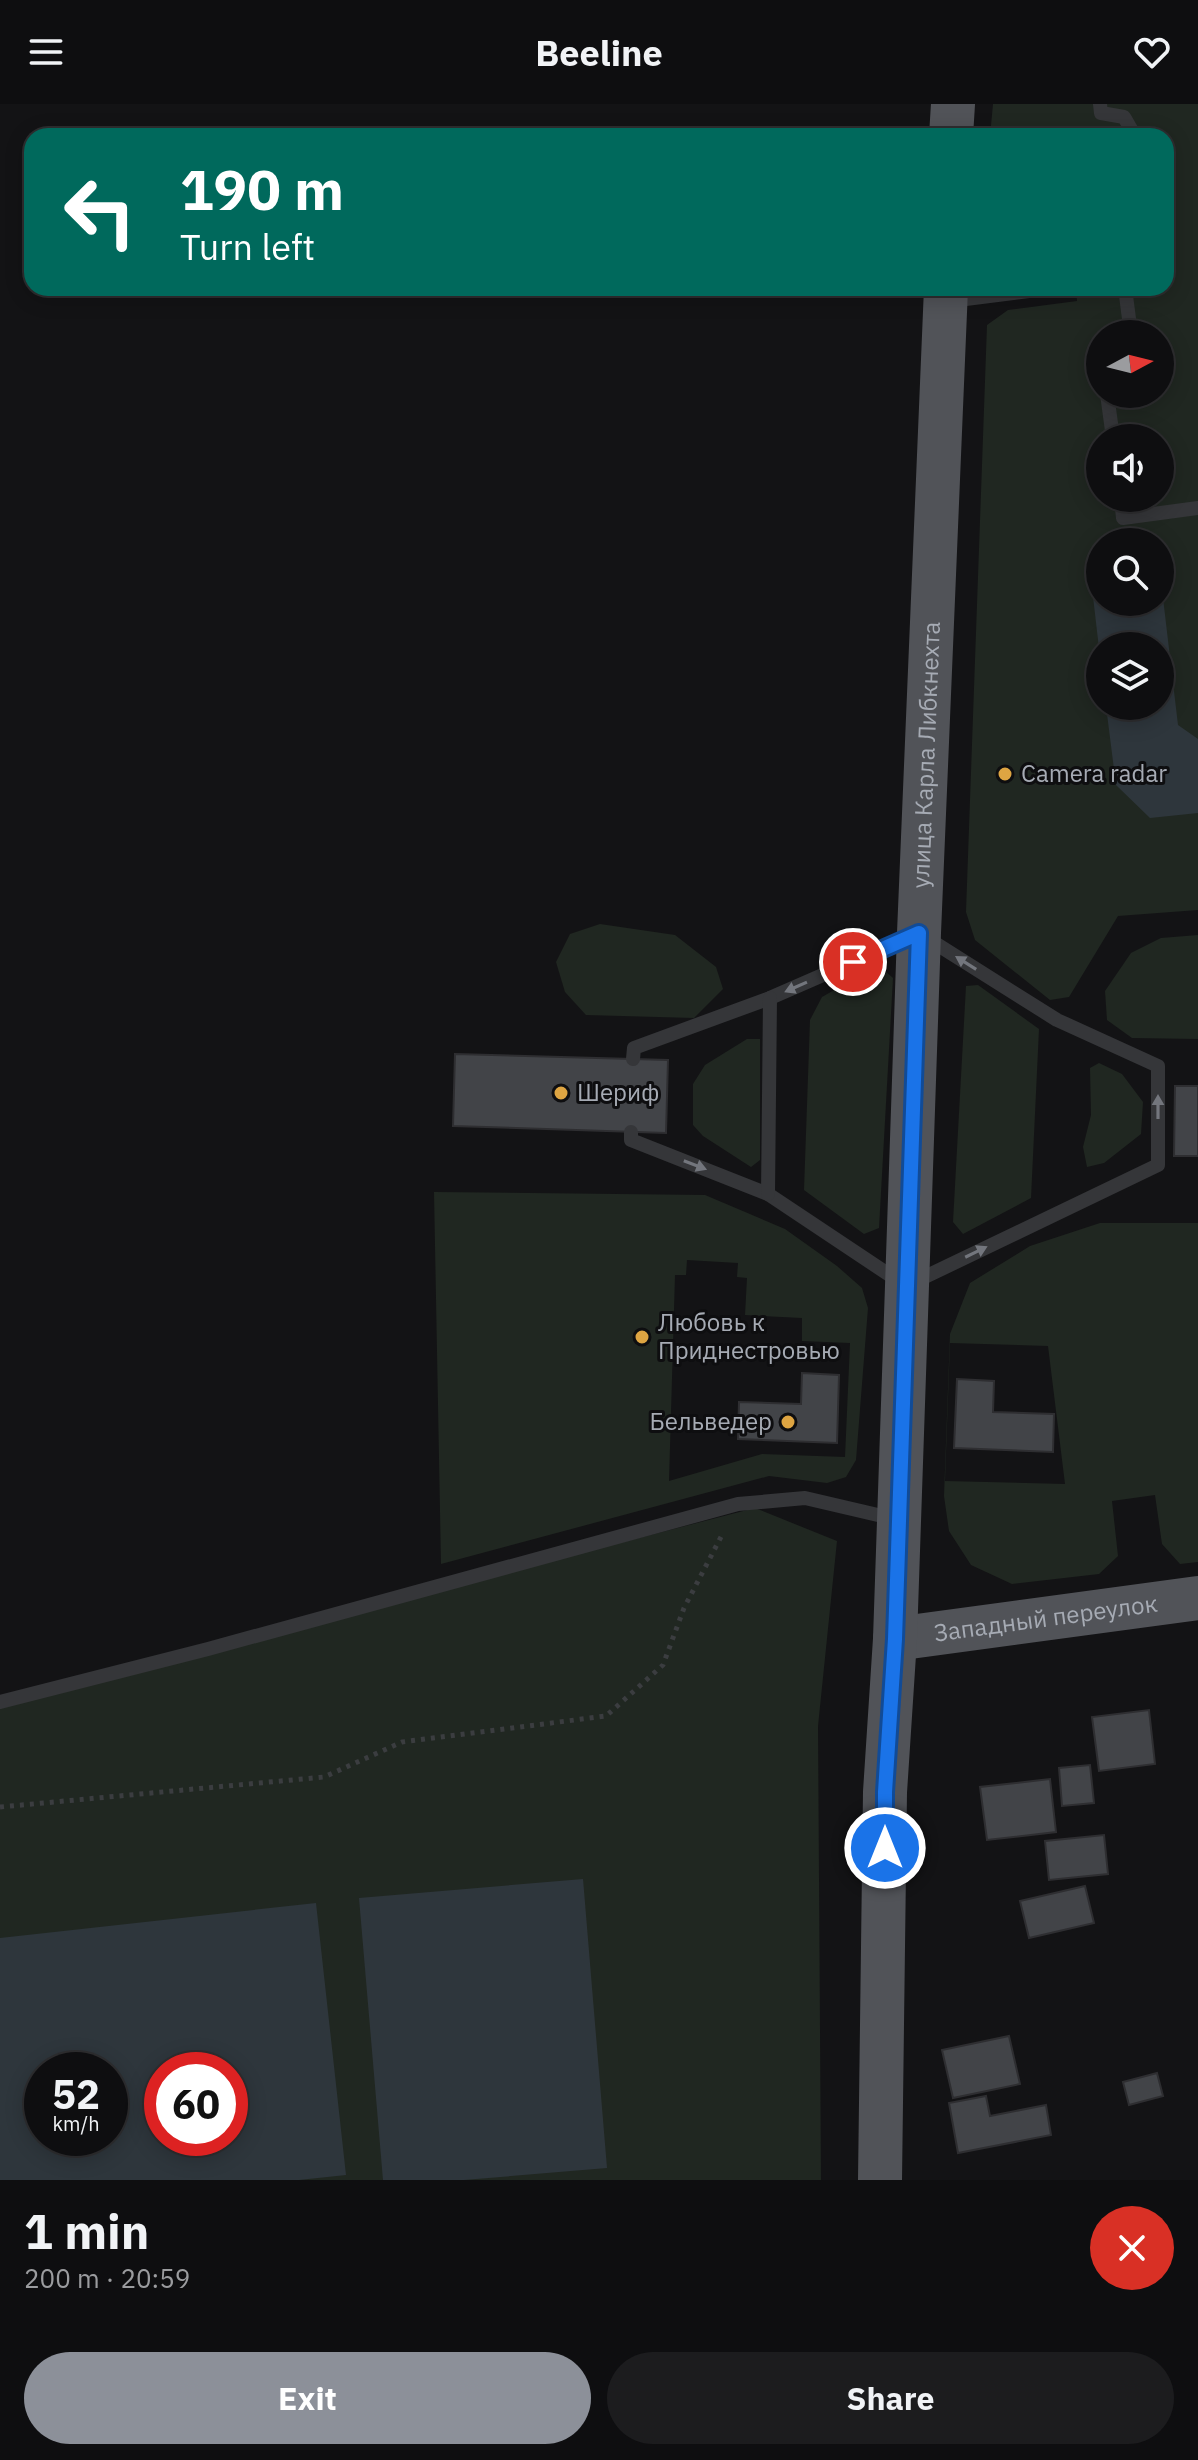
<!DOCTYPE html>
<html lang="en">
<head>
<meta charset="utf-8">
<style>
  :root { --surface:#0e0e10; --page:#1c1c1e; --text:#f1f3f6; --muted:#9b9c9f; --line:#2e2e30; --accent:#8c9099 }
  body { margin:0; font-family:"IBM Plex Sans",sans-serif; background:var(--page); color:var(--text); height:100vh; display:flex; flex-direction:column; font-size:30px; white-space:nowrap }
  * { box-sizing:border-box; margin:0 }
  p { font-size:26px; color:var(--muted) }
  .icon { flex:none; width:44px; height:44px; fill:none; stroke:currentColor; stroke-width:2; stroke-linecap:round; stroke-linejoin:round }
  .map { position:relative; height:2076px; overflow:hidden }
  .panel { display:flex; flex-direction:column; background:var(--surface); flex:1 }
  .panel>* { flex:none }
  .guide { position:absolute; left:24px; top:24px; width:1150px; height:168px; border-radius:24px; box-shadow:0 4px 20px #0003,0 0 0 2px var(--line); background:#00695c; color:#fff; overflow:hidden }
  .needle { width:52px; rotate:83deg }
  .controls { position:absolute; left:1086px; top:216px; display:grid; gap:16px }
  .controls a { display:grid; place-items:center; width:88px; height:88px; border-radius:50%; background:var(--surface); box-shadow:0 4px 20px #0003,0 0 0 2px var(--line); font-size:40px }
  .speed { position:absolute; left:24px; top:1948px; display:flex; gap:16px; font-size:40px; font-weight:700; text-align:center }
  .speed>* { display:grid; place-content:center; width:104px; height:104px; border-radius:50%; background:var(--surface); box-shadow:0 4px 20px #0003,0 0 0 2px var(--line); line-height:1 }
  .speed small { font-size:20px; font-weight:400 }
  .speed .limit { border:12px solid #d22; background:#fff; color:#111 }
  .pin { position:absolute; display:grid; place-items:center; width:68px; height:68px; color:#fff; margin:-34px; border:4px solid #fff; border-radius:50%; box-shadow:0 2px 8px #0007 }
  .me { position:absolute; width:88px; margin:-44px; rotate:0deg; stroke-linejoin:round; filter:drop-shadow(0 0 6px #0008) }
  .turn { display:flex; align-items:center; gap:28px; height:168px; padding:0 24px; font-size:36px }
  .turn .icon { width:104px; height:104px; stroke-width:2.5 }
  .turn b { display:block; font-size:56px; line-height:68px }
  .round { display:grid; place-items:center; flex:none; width:84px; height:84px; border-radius:42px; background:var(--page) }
  .summary { display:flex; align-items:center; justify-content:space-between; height:136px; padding:0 24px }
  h1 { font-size:48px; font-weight:700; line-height:60px }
  .cta { display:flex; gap:16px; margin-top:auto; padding:16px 24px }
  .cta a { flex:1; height:92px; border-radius:48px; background:var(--accent); color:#fff; font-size:32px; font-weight:700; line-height:92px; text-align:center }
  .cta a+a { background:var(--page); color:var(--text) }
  header { display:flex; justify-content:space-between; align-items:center; height:104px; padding:0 24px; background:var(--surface); font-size:36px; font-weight:700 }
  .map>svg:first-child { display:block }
</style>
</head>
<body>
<header><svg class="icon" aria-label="menu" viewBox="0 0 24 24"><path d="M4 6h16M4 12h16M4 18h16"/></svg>Beeline<svg class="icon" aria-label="heart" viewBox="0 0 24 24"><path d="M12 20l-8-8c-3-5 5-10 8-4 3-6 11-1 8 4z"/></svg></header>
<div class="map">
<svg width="1198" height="2076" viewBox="0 0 1198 2076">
  <rect width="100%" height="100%" fill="#131315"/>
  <g fill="#202721" fill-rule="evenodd">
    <path d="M993,0H1198V806L1118,812L1069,893L1050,896L975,836L966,808L987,221L1008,206L1077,197L1076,184H1166V32H990ZM1100,230H1160V290H1100ZM1100,334H1160V394H1100ZM1100,438H1160V498H1100ZM1100,542H1160V602H1100Z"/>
    <path d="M600,820L675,831L716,863L723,885L694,914L586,911L565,888L556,858L570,830Z"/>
    <path d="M1198,831V935L1132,934L1107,916L1105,887L1131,849L1161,834Z"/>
    <path d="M878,861L893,874L879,1124L864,1130L804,1086L810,916L822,893Z"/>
    <path d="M978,881L1039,925L1031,1094L963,1130L953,1118L966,882Z"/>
    <path d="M747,935H760V1056L751,1063L703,1032L693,1021V980L705,961Z"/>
    <path d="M1099,959L1122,970L1143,998L1141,1030L1104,1059L1087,1063L1083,1043L1091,1011L1090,964Z"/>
    <path d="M434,1088L705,1091L785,1125L837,1162L862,1184L868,1204L856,1356L846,1373L827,1379L769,1372L441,1460ZM687,1156L738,1159L737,1173L747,1174L745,1211L802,1214V1237L850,1239L845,1353L762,1350L669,1377L675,1171H686Z"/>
    <path d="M1100,1119H1198V1458L1180,1460L1162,1440L1155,1391L1112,1397L1118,1452L1099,1470L1012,1480L971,1461L949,1427L944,1392L950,1230L970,1179L1030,1142ZM950,1239L1048,1242L1065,1380L945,1377Z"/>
    <path d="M755,1404L837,1437L818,1622L821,2076H0V1599ZM42,1966H110V2034H42ZM162,1966H230V2034H162Z"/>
  </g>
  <g fill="#2e363c" fill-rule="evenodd">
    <path d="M1100,474V498H1160L1161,477L1178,621L1198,635V709L1150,714L1116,681L1106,602H1160V542H1100V553L1092,484Z"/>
    <path d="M583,1775L607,2064L464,2076H383L359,1794Z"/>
    <path d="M316,1799L346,2071L299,2076H0V1834ZM42,1966H110V2034H42ZM162,1966H230V2034H162Z"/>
  </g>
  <g fill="#424448" stroke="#2e2e31" stroke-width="2">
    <path d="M455,950L668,956L666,1029L453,1022Z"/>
    <path d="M1175,982H1198V1052H1174Z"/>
    <path d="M802,1269L839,1271L837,1339L738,1335L739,1298L801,1300Z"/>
    <path d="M957,1275L994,1277L993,1308L1054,1310L1053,1348L954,1344Z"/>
    <path d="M1149,1606L1155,1660L1099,1667L1092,1613Z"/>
    <path d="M1090,1661L1094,1699L1062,1702L1059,1664Z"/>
    <path d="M1050,1675L1056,1728L987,1736L980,1683Z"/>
    <path d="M1104,1731L1108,1770L1049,1776L1045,1737Z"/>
    <path d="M1085,1782L1094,1819L1029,1834L1020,1797Z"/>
    <path d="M1009,1932L1020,1980L953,1994L942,1946Z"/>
    <path d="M1157,1969L1163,1992L1129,2001L1123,1978Z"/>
    <path d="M986,1992L990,2012L1046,2001L1051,2031L958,2049L949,1999Z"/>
  </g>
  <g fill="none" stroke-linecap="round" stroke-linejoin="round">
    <path stroke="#3b3d40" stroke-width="5" stroke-dasharray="4 6" stroke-linecap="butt" d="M0,1703L324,1673L402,1638L606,1612L663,1561L684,1504L723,1429"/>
    <g stroke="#353639" stroke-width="14">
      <path d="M1100,0L1101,9L1124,13L1135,32"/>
      <path d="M1125,184L1131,230"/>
      <path d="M950,197L1052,184"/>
      <path d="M1107,290L1113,334"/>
      <path d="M1121,394L1123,414L1198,404"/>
      <path d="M631,1028V1036L768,1090L906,1182L1158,1061V962L1057,916L919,829L770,894L634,944L633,955"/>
      <path d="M768,1090L770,894"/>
      <path d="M0,1598L208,1545L738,1400L805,1394L895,1415"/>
    </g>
    <g stroke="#515358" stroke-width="44">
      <path d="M951,32L953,0"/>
      <path id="s1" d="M895,1535L1198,1494"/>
      <path id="s2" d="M880,2076L885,1688L895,1535L919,829L946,184"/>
    </g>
  </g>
  <defs><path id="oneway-solid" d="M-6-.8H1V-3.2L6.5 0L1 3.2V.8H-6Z" transform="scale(2)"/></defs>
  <g fill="#73767d">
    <use href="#oneway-solid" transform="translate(966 859) rotate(-148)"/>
    <use href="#oneway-solid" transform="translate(796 883) rotate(156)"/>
    <use href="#oneway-solid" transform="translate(1158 1003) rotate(-90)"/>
    <use href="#oneway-solid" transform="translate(695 1061) rotate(21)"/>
    <use href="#oneway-solid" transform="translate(976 1148) rotate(-26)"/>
  </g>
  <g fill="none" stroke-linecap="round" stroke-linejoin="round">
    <g stroke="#114b97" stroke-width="20">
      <path id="route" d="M853,858L919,829L895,1535L885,1688V1744"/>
    </g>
    <use href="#route" stroke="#1a73e8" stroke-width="14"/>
  </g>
  <g fill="#dea542" stroke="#0e0e10" stroke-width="3">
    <circle cx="1005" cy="670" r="8"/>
    <circle cx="561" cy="989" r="8"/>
    <circle cx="642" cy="1233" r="8"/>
    <circle cx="788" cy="1318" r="8"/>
  </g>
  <g text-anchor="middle" stroke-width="6" stroke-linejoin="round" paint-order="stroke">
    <g font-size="24" fill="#a6abb4" stroke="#0e0e10">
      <text dy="8" stroke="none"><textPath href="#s2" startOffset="1426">улица Карла Либкнехта</textPath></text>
      <text dy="8" stroke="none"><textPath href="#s1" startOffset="152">Западный переулок</textPath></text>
    </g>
    <g font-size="24" fill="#a6abb4" stroke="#0e0e10" text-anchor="start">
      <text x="1021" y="678">Camera radar</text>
      <text x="577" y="997">Шериф</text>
      <text x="658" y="1227">Любовь к<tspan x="658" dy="28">Приднестровью</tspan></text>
      <text x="772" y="1326" text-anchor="end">Бельведер</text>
    </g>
  </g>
</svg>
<div class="controls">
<a><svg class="needle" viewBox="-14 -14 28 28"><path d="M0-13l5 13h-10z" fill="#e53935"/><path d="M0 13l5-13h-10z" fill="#9b9c9f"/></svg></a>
<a><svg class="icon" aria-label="sound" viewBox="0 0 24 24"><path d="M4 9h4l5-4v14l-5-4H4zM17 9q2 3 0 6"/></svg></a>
<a><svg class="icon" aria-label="search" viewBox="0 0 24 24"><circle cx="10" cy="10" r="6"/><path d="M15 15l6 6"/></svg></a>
<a><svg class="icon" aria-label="layers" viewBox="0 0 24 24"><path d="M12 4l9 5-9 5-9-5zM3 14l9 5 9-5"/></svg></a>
</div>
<div class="speed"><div>52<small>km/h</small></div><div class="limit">60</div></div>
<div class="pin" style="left:853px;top:858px;background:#d93025"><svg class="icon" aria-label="arrive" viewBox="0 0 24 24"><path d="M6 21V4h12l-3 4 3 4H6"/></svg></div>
<svg class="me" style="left:885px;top:1744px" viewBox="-20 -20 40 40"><circle r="17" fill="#1a73e8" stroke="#fff" stroke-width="3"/><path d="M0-11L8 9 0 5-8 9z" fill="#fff"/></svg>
<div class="guide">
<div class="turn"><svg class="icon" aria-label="left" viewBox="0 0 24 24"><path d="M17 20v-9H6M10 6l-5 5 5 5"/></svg><div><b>190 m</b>Turn left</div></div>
</div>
</div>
<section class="panel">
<div class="summary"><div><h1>1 min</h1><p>200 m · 20:59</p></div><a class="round" style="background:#d93025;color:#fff"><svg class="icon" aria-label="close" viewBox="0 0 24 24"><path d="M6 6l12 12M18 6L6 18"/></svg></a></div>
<div class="cta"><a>Exit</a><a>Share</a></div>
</section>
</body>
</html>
